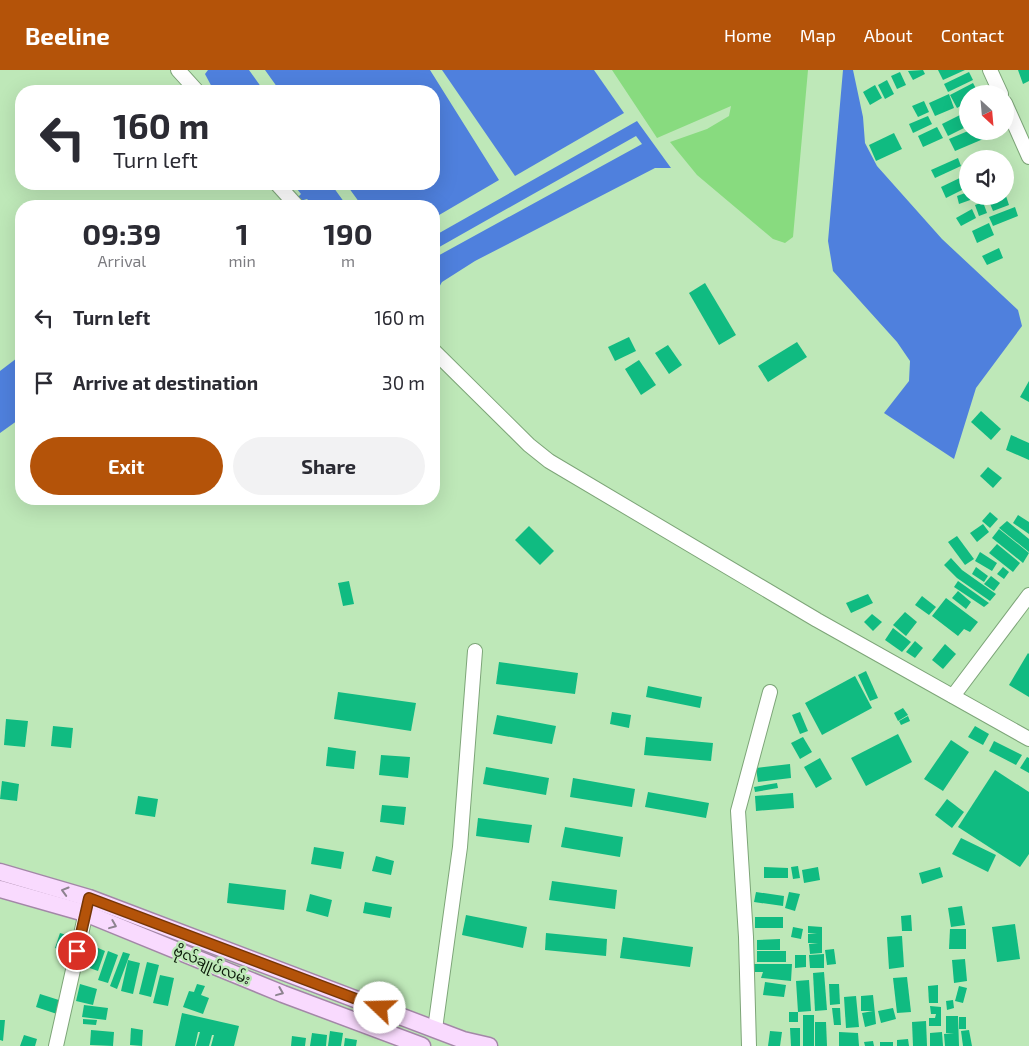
<!DOCTYPE html>
<html lang="en">
<head>
<meta charset="utf-8">
<style>
  :root { --surface:#fff; --page:#f2f2f3; --text:#2b2b33; --muted:#7c7c81; --accent:#b45309 }
  body { margin:0; font-family:"Exo 2","Noto Sans Myanmar",sans-serif; background:var(--page); color:var(--text); height:100vh; display:flex; flex-direction:column; font-size:19px; white-space:nowrap }
  * { box-sizing:border-box; margin:0 }
  p { font-size:16px; color:var(--muted) }
  .icon { flex:none; width:28px; height:28px; fill:none; stroke:currentColor; stroke-width:2; stroke-linecap:round; stroke-linejoin:round }
  .map { position:relative; flex:1; overflow:hidden }
  .side { position:absolute; left:15px; top:130px; width:425px; height:305px; display:flex; flex-direction:column; background:var(--surface); border-radius:20px; box-shadow:0 5px 20px #0002 }
  .side>* { flex:none }
  .top-card { position:absolute; left:15px; top:15px; width:425px; height:105px; border-radius:20px; box-shadow:0 5px 20px #0002; background:#fff; color:var(--text); overflow:hidden }
  .needle { width:32px; rotate:154deg }
  .controls { position:absolute; left:959px; top:15px; display:grid; gap:10px }
  .controls a { display:grid; place-items:center; width:55px; height:55px; border-radius:50%; background:var(--surface); box-shadow:0 5px 20px #0002; font-size:25px }
  .pin { position:absolute; display:grid; place-items:center; width:42px; height:42px; color:#fff; margin:-21px; border:2px solid #fff; border-radius:50%; box-shadow:0 1px 5px #0007 }
  .me { position:absolute; width:55px; margin:-28px; rotate:291deg; stroke-linejoin:round; filter:drop-shadow(0 0 4px #0008) }
  .turn { display:flex; align-items:center; gap:18px; height:105px; padding:0 15px; font-size:22px }
  .turn .icon { width:65px; height:65px; stroke-width:2.5 }
  .turn b { display:block; font-size:35px; line-height:42px }
  .eta { display:flex; justify-content:space-evenly; align-items:center; height:85px; text-align:center }
  .eta b { font-size:30px; font-weight:700; line-height:35px }
  .cta { display:flex; gap:10px; margin-top:auto; padding:10px 15px }
  .cta a { flex:1; height:58px; border-radius:30px; background:var(--accent); color:#fff; font-size:20px; font-weight:700; line-height:58px; text-align:center }
  .cta a+a { background:var(--page); color:var(--text) }
  ul { padding:0; list-style:none }
  li { display:flex; align-items:center; gap:15px; height:65px; padding:0 15px }
  li div { flex:1 }
  li b { display:block; font-size:19px }
  li em { font-style:normal }
  header { display:flex; align-items:center; gap:30px; box-sizing:border-box; height:70px; padding:0 25px; background:var(--accent); color:#fff }
  header strong { font-size:24px }
  nav { display:flex; gap:28px; margin-inline-start:auto; font-size:18px }
  .map>svg:first-child { display:block }
</style>
</head>
<body>
<header>
<strong>Beeline</strong>
<nav><a>Home</a><a>Map</a><a>About</a><a>Contact</a></nav>
</header>
<div class="map">
<svg width="1029" height="976" viewBox="0 0 1029 976">
  <rect width="100%" height="100%" fill="#bee8b8"/>
  <path fill="#88db7f" d="M612,0H808L793,167L785,173L773,169L697,105L670,72L707,59L729,46L731,36L657,68Z"/>
  <g fill="#4f80dd">
    <path d="M208,0H249L264,21H214L205,4Z"/>
    <path d="M265,0H430L499,110L434,148V136H362L346,114H434V21H280Z"/>
    <path d="M442,0H594L624,43L515,106Z"/>
    <path d="M843,0H853L863,47L865,73L877,96L942,169L1018,240L1022,256L976,318L954,389L884,343L909,311L910,291L897,272L833,201L828,171Z"/>
    <path d="M637,51L671,98H655L475,191L442,212L434,226V188L642,74L636,66L434,180V166Z"/>
    <path d="M293,114H331L347,136H314L307,129L300,131L298,127L301,124Z"/>
    <path d="M21,285V348L0,363V301Z"/>
  </g>
  <g fill="#10bb81">
    <path d="M923,0L925,4L913,10L908,1Z"/>
    <path d="M938,0H965L943,10Z"/>
    <path d="M1018,0H1029V11L1023,14Z"/>
    <path d="M900,2L906,15L897,19L891,6Z"/>
    <path d="M969,2L973,10L948,22L944,14Z"/>
    <path d="M887,10L894,24L885,29L878,15Z"/>
    <path d="M973,13L979,24H968V32L957,38L950,25Z"/>
    <path d="M875,15L882,28L870,35L863,22Z"/>
    <path d="M949,24L954,38L935,46L929,33Z"/>
    <path d="M924,31L929,42L918,47L912,36Z"/>
    <path d="M968,41V56L948,66L942,54Z"/>
    <path d="M928,46L932,54L913,63L909,54Z"/>
    <path d="M937,57L943,68L923,77L918,66Z"/>
    <path d="M968,61H994L995,64L955,81L949,69Z"/>
    <path d="M894,63L902,79L876,91L869,75Z"/>
    <path d="M958,88L961,96L935,108L931,100Z"/>
    <path d="M966,105L968,117L946,128L941,117Z"/>
    <path d="M968,122V126H973V129L959,134L957,126Z"/>
    <path d="M1001,126H1006L1009,135L993,141L989,131Z"/>
    <path d="M983,132L987,143L979,146L975,135Z"/>
    <path d="M1015,137L1018,146L993,156L989,147Z"/>
    <path d="M972,139L976,148L961,156L956,148Z"/>
    <path d="M989,153L994,165L977,173L972,161Z"/>
    <path d="M999,178L1003,188L987,195L982,186Z"/>
    <path d="M705,213L736,265L719,275L689,223Z"/>
    <path d="M629,267L636,281L615,291L608,277Z"/>
    <path d="M797,272L807,287L768,312L758,296Z"/>
    <path d="M668,275L682,295L669,304L655,283Z"/>
    <path d="M639,290L656,315L641,325L625,299Z"/>
    <path d="M1029,311V332L1020,327Z"/>
    <path d="M981,341L1001,359L991,370L971,352Z"/>
    <path d="M1011,365L1029,373V390L1006,380Z"/>
    <path d="M988,397L1002,408L993,418L980,406Z"/>
    <path d="M990,442L998,449L990,458L982,451Z"/>
    <path d="M1018,445L1029,452V464L1013,453Z"/>
    <path d="M1007,451L1029,469V482L999,458Z"/>
    <path d="M983,454L989,462L977,472L970,463Z"/>
    <path d="M529,456L554,481L540,495L515,470Z"/>
    <path d="M999,459L1029,483L1023,493L992,468Z"/>
    <path d="M957,466L974,489L965,495L948,472Z"/>
    <path d="M997,474L1020,493L1013,502L989,483Z"/>
    <path d="M980,482L997,493L992,501L975,491Z"/>
    <path d="M951,488L962,500L996,524L990,531L957,508L944,495Z"/>
    <path d="M976,497L988,506L984,512L972,504Z"/>
    <path d="M1003,497L1009,502L1004,509L997,504Z"/>
    <path d="M991,506L1000,513L994,521L984,514Z"/>
    <path d="M349,511L354,534L343,536L338,513Z"/>
    <path d="M958,511L989,533L984,537L954,517Z"/>
    <path d="M958,521L971,532L966,539L952,528Z"/>
    <path d="M868,524L873,533L851,543L846,533Z"/>
    <path d="M922,526L936,537L929,545L915,535Z"/>
    <path d="M946,528L978,552L970,562L964,559L958,566L932,546Z"/>
    <path d="M905,542L917,552L906,566L893,555Z"/>
    <path d="M872,544L882,552L873,561L864,552Z"/>
    <path d="M893,558L911,572L902,582L885,570Z"/>
    <path d="M915,571L923,578L915,588L906,582Z"/>
    <path d="M945,574L956,584L943,599L932,590Z"/>
    <path d="M1028,583L1029,584V627L1009,615Z"/>
    <path d="M499,592L578,603L575,624L496,614Z"/>
    <path d="M866,601L878,628L870,631L858,605Z"/>
    <path d="M855,606L872,638L822,665L805,633Z"/>
    <path d="M648,616L702,627L700,638L646,627Z"/>
    <path d="M338,622L416,633L411,661L334,649Z"/>
    <path d="M903,638L908,645L898,651L894,643Z"/>
    <path d="M612,642L631,645L629,658L610,654Z"/>
    <path d="M800,642L808,661L800,664L792,645Z"/>
    <path d="M497,645L556,656L552,674L493,664Z"/>
    <path d="M908,646L910,651L901,655L899,651Z"/>
    <path d="M6,649L28,651L25,677L4,675Z"/>
    <path d="M53,656L73,658L71,678L51,676Z"/>
    <path d="M975,656L989,664L983,675L968,667Z"/>
    <path d="M898,664L912,692L866,716L851,688Z"/>
    <path d="M646,667L713,673L711,691L644,685Z"/>
    <path d="M803,667L812,682L800,689L791,673Z"/>
    <path d="M951,670L969,682L943,721L924,709Z"/>
    <path d="M994,671L1022,685L1016,695L989,681Z"/>
    <path d="M328,677L356,681L354,699L326,696Z"/>
    <path d="M381,685L410,687L408,708L379,705Z"/>
    <path d="M1027,687L1029,688V703L1020,698Z"/>
    <path d="M820,688L832,709L816,718L804,697Z"/>
    <path d="M790,694L791,708L758,712L756,698Z"/>
    <path d="M486,697L549,708L546,725L483,714Z"/>
    <path d="M995,700L1029,722V784L1020,797L958,757Z"/>
    <path d="M573,708L635,719L632,737L570,727Z"/>
    <path d="M2,711L19,714L17,731L0,729Z"/>
    <path d="M777,713L778,718L755,722L754,717Z"/>
    <path d="M648,722L709,733L706,748L645,737Z"/>
    <path d="M793,723L794,738L756,741L755,726Z"/>
    <path d="M138,726L158,729L155,747L135,744Z"/>
    <path d="M947,729L964,742L952,758L935,745Z"/>
    <path d="M382,735L406,737L404,755L380,752Z"/>
    <path d="M478,748L532,755L529,773L476,766Z"/>
    <path d="M565,757L623,767L620,787L561,777Z"/>
    <path d="M961,768L996,785L988,802L952,784Z"/>
    <path d="M314,777L344,782L341,799L311,794Z"/>
    <path d="M376,786L394,791L391,805L372,801Z"/>
    <path d="M798,796L800,808L793,809L791,797Z"/>
    <path d="M764,797L788,798V808H764Z"/>
    <path d="M818,797L820,810L804,813L802,800Z"/>
    <path d="M940,797L943,807L922,814L919,803Z"/>
    <path d="M552,811L617,820L615,839L549,830Z"/>
    <path d="M229,813L286,820L284,840L227,833Z"/>
    <path d="M756,822L784,826L783,836L754,832Z"/>
    <path d="M789,822L800,824L795,841L785,838Z"/>
    <path d="M310,824L332,830L328,847L306,841Z"/>
    <path d="M365,832L392,837L390,848L363,843Z"/>
    <path d="M962,836L965,855L951,857L948,838Z"/>
    <path d="M466,845L527,857L523,878L462,865Z"/>
    <path d="M911,845L912,861H902L901,846Z"/>
    <rect x="755" y="847" width="28" height="11"/>
    <path d="M1015,854L1020,889L997,892L992,857Z"/>
    <path d="M808,856L822,857V883L810,884L809,874L818,873H808V864H817L808,863Z"/>
    <path d="M793,857L803,859L801,869L791,867Z"/>
    <path d="M950,859H966V879H949Z"/>
    <path d="M60,863L73,867L68,882L55,878Z"/>
    <path d="M546,863L607,869L606,886L545,880Z"/>
    <path d="M902,866L904,897L889,899L887,867Z"/>
    <path d="M623,867L693,877L690,897L620,888Z"/>
    <path d="M780,869V880H757V870Z"/>
    <path d="M82,871L105,881L98,901L81,895L82,890L76,888Z"/>
    <path d="M834,879L836,894L827,895L825,880Z"/>
    <path d="M108,881L118,885L108,913L98,910Z"/>
    <rect x="757" y="881" width="29" height="11"/>
    <path d="M123,882L130,884L117,919L110,916Z"/>
    <path d="M824,884V898H810L809,885Z"/>
    <path d="M795,885H806V897L795,898Z"/>
    <path d="M965,889L967,911L954,913L952,890Z"/>
    <path d="M128,890L140,893L133,924L121,921Z"/>
    <path d="M147,892L159,895L151,927L139,924Z"/>
    <path d="M754,894H792L791,911L761,908L763,902H754Z"/>
    <path d="M824,902L827,940L815,941L813,903Z"/>
    <path d="M160,905L174,908L168,936L153,933Z"/>
    <path d="M907,907L911,942L897,943L893,908Z"/>
    <path d="M809,910L811,941L798,942V952H789V942H798L796,911Z"/>
    <path d="M765,912L786,915L784,927L763,925Z"/>
    <path d="M80,914L97,919L93,935L76,931Z"/>
    <path d="M197,914L205,916L201,925L209,928L203,944L183,937L189,921L194,922Z"/>
    <path d="M829,914H839L840,934L830,935Z"/>
    <path d="M938,915V933H929L928,916Z"/>
    <path d="M959,916L967,918L963,933L955,931Z"/>
    <path d="M40,924L62,931L57,944L36,937Z"/>
    <path d="M873,925L876,954L865,957L862,943L873,941H861V926Z"/>
    <path d="M856,926L859,957L846,958L844,927Z"/>
    <path d="M953,930L954,938L947,940L946,931Z"/>
    <path d="M84,935L108,938L106,950L82,947Z"/>
    <path d="M930,936L941,937V956H929V948H935L936,944H931Z"/>
    <path d="M832,938H840L841,955H834Z"/>
    <path d="M893,938L896,949L881,953L878,941Z"/>
    <path d="M182,943L239,956L234,976H211L214,965H212L209,976H196L200,962H198L195,976H175Z"/>
    <rect x="803" y="945" width="11" height="31"/>
    <path d="M946,946H958L959,976H945L944,964L954,963H946Z"/>
    <rect x="959" y="947" width="7" height="12"/>
    <path d="M83,949L97,950L96,955L83,954Z"/>
    <path d="M0,950H5L3,971L0,970Z"/>
    <path d="M926,951L927,976H913L912,952Z"/>
    <path d="M815,952H826L827,976H815Z"/>
    <path d="M131,958L143,960L142,976L130,975Z"/>
    <path d="M790,958H800V976H791Z"/>
    <path d="M91,960L114,962L113,976L90,975Z"/>
    <path d="M969,960L972,976H963L961,961Z"/>
    <path d="M330,961L343,963L341,976H328Z"/>
    <path d="M770,961L782,962L780,976H768Z"/>
    <path d="M839,962L858,963L859,976H839Z"/>
    <path d="M942,962L943,976H930V963Z"/>
    <path d="M312,963L327,965L326,976H310Z"/>
    <path d="M24,965L37,969L35,976H20Z"/>
    <path d="M292,966L306,968L305,976H291Z"/>
    <path d="M345,968L357,970L356,976H344Z"/>
    <path d="M908,969L909,976H897V970Z"/>
    <path d="M873,971L874,976H865L864,972Z"/>
    <rect x="880" y="972" width="13" height="4"/>
  </g>
  <g fill="none" stroke-linecap="round" stroke-linejoin="round">
    <g stroke="#7da578" stroke-width="16">
      <g id="minor">
        <path d="M178,0L197,21"/>
        <path d="M990,0L1001,24"/>
        <path d="M1005,33L1029,87"/>
        <path d="M277,114L297,136"/>
        <path d="M434,281L529,375L549,391L817,550L1029,669"/>
        <path d="M953,626L1029,525"/>
        <path d="M435,959L460,777L475,581"/>
        <path d="M56,976L88,833"/>
        <path d="M749,976L746,867L738,741L770,622"/>
      </g>
    </g>
    <g stroke="#a387a7" stroke-width="19">
      <g id="major">
        <path d="M0,802L89,828L463,970L489,976"/>
        <path d="M0,819L85,843L283,924L422,976"/>
      </g>
    </g>
    <use href="#minor" stroke="#fff" stroke-width="14"/>
    <use href="#major" stroke="#f9dafe" stroke-width="16"/>
  </g>
  <defs><path id="oneway-chevron" d="M-2-3.5L2.5 0L-2 3.5" fill="none" stroke-width="1.6" stroke-linecap="round" stroke-linejoin="round" transform="scale(1.25)"/></defs>
  <g stroke="#8d838f">
    <use href="#oneway-chevron" transform="translate(65 821) rotate(-164)"/>
    <use href="#oneway-chevron" transform="translate(113 855) rotate(22)"/>
    <use href="#oneway-chevron" transform="translate(280 922) rotate(22)"/>
  </g>
  <g fill="none" stroke-linecap="round" stroke-linejoin="round">
    <g stroke="#753606" stroke-width="12">
      <path id="route" d="M77,881L89,828L380,938"/>
    </g>
    <use href="#route" stroke="#b45309" stroke-width="9"/>
  </g>
  <g text-anchor="middle" stroke-width="5" stroke-linejoin="round" paint-order="stroke">
    <g font-size="14" fill="#0a1908" stroke="#bee8b8">
      <text transform="translate(212 895) rotate(22)" y="5">ဗိုလ်ချုပ်လမ်း</text>
    </g>
  </g>
</svg>
<div class="controls">
<a><svg class="needle" viewBox="-14 -14 28 28"><path d="M0-13l5 13h-10z" fill="#e53935"/><path d="M0 13l5-13h-10z" fill="#7c7c81"/></svg></a>
<a><svg class="icon" aria-label="sound" viewBox="0 0 24 24"><path d="M4 9h4l5-4v14l-5-4H4zM17 9q2 3 0 6"/></svg></a>
</div>
<div class="pin" style="left:77px;top:881px;background:#d93025"><svg class="icon" aria-label="arrive" viewBox="0 0 24 24"><path d="M6 21V4h12l-3 4 3 4H6"/></svg></div>
<svg class="me" style="left:380px;top:938px" viewBox="-20 -20 40 40"><circle r="19" fill="#fff"/><path d="M0-13L10 11 0 6-10 11z" fill="#b45309"/></svg>
<div class="top-card">
<div class="turn"><svg class="icon" aria-label="left" viewBox="0 0 24 24"><path d="M17 20v-9H6M10 6l-5 5 5 5"/></svg><div><b>160 m</b>Turn left</div></div>
</div>
<section class="side">
<div class="eta">
<div><b>09:39</b><p>Arrival</p></div>
<div><b>1</b><p>min</p></div>
<div><b>190</b><p>m</p></div>
</div>
<ul>
<li><svg class="icon" aria-label="left" viewBox="0 0 24 24"><path d="M17 20v-9H6M10 6l-5 5 5 5"/></svg><div><b>Turn left</b></div><em>160 m</em></li>
<li><svg class="icon" aria-label="arrive" viewBox="0 0 24 24"><path d="M6 21V4h12l-3 4 3 4H6"/></svg><div><b>Arrive at destination</b></div><em>30 m</em></li>
</ul>
<div class="cta"><a>Exit</a><a>Share</a></div>
</section>
</div>
</body>
</html>
